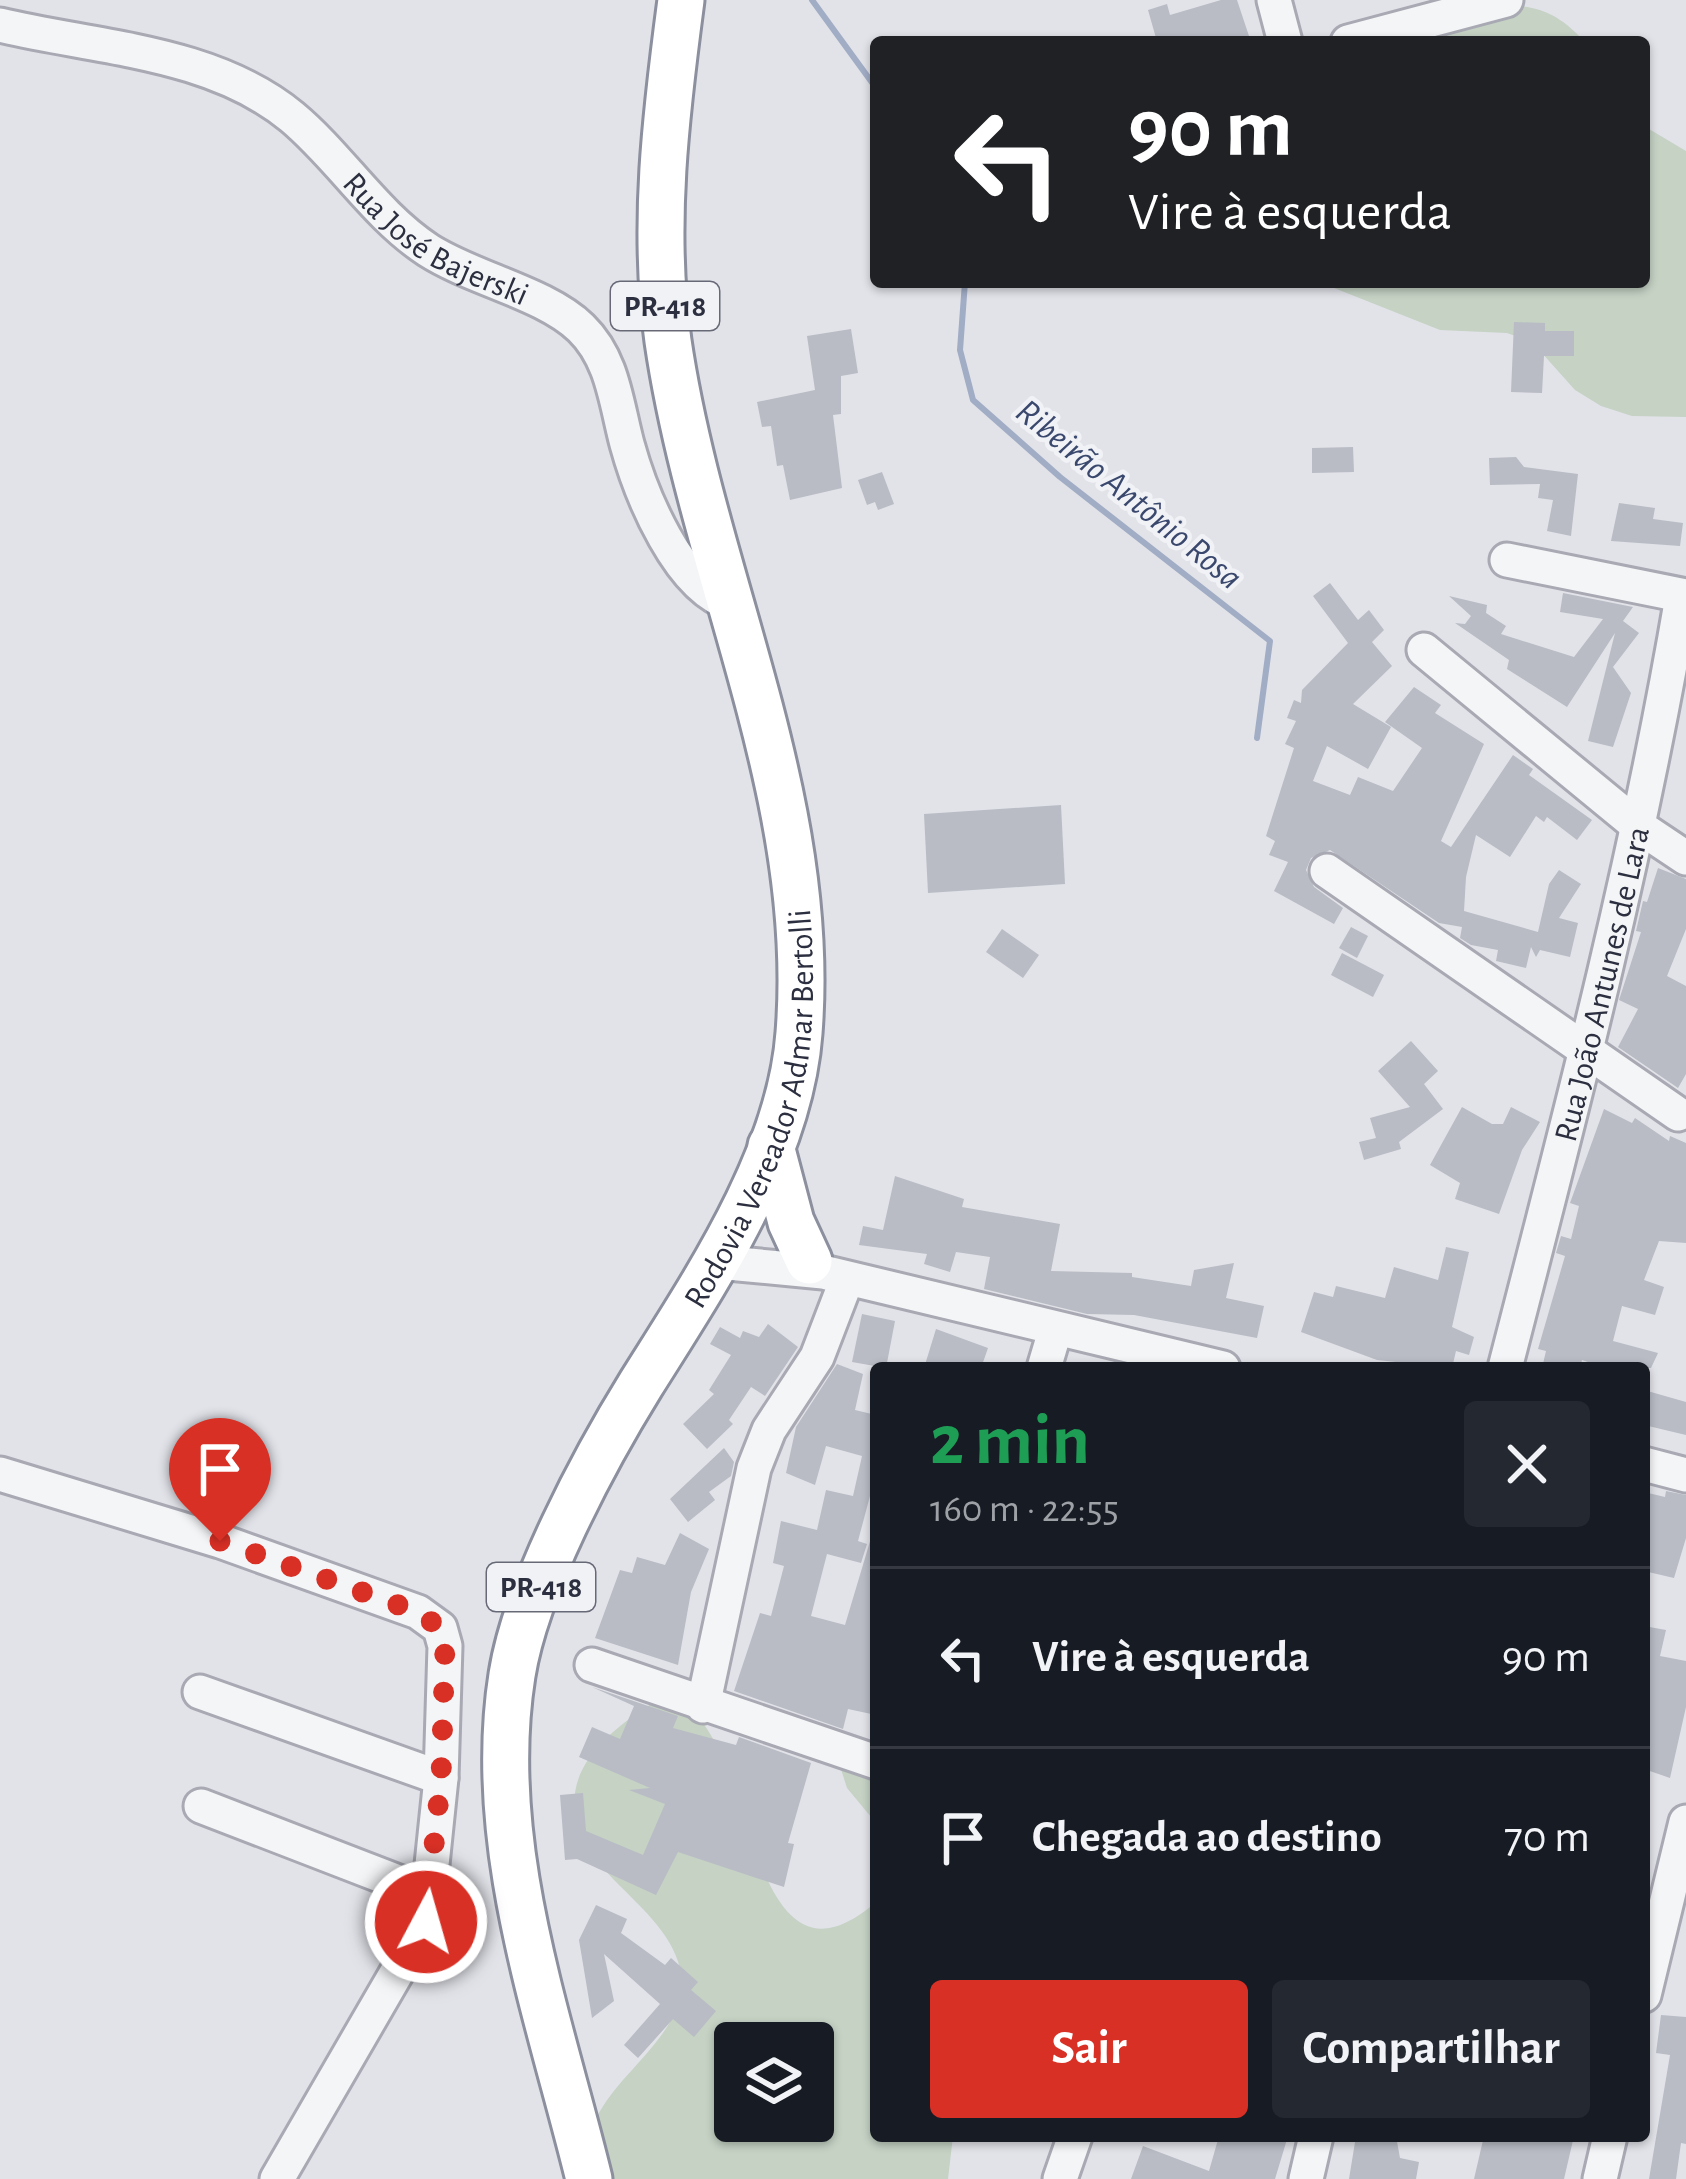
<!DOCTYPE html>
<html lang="pt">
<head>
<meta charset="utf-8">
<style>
  :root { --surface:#171b24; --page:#242831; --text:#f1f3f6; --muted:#9ea1a6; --line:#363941; --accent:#d93025 }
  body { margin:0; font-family:"Alegreya Sans",sans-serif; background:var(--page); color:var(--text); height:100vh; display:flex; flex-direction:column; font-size:45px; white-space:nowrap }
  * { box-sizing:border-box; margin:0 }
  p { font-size:39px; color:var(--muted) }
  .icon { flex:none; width:66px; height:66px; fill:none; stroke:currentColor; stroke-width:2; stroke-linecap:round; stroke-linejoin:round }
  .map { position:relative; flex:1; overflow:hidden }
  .details { position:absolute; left:870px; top:1362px; width:780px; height:780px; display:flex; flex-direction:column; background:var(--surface); border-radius:12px; box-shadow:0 3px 9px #0004 }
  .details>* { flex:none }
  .top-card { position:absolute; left:870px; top:36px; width:780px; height:252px; border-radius:12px; box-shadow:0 3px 9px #0004; background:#202124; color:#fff; overflow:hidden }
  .fabs { position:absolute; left:714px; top:2022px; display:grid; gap:24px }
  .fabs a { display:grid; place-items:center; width:120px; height:120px; border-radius:12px; background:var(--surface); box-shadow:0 3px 9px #0004; font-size:60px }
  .pin { position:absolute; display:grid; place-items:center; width:102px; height:102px; color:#fff; margin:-123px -51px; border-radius:50% 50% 50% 0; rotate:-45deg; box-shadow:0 0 12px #0007 }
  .pin .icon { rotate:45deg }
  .me { position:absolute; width:132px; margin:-66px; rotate:6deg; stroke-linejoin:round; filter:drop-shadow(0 0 9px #0008) }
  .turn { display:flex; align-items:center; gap:42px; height:252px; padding:0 60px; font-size:54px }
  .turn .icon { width:156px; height:156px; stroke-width:2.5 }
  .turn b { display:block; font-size:84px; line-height:102px }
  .round { display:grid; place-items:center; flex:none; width:126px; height:126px; border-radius:12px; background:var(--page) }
  .overview { display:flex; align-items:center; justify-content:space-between; height:204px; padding:0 60px }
  h1 { font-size:72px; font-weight:700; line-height:90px; color:#1e9e55 }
  .action { display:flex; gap:24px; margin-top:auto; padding:24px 60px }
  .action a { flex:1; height:138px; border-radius:12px; background:var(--accent); color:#fff; font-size:48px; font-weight:700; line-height:138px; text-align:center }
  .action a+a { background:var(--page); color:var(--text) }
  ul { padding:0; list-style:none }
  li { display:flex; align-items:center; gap:36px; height:180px; padding:0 60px; border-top:3px solid var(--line) }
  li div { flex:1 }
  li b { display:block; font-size:45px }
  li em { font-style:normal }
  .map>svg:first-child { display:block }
</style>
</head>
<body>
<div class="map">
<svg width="1686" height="2179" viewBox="0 0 1686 2179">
  <rect width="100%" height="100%" fill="#e2e3e9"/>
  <g fill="#c5d2c4" fill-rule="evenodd">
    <path d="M1507,5C1542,6 1561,16 1585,42H1411Z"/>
    <path d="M1644,126L1686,151V417L1632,416L1601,406L1575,390L1532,342L1507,333L1440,330L1324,284L1215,288L1207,282H1644Z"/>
    <path d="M654,1702C664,1704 681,1705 690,1711C754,1753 751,2011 876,1902V2136H953L948,2179H587C589,2164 587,2147 591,2133C605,2077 689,2037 681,1975C677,1939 643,1909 619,1885C542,1807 572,1754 654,1702ZM735,2043H813V2121H735Z"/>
    <path d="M876,1746V1823L847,1788L839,1763Z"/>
  </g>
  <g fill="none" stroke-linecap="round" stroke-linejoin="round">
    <g stroke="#a1acc5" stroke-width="6">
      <path d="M812,0L876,88"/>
      <path d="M965,282L960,350L973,400L1060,477L1270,641L1257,738"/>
    </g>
  </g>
  <g fill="#b9bcc5">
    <path d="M1221,0H1237L1251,42L1156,38L1148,10L1167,4L1170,15Z"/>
    <path d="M1514,322L1545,323V331H1574V356H1544L1542,393L1511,392Z"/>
    <path d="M851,329L858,373L841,376V414L833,415L842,488L790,500L783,465L777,466L771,426L762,427L757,402L815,390L807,336Z"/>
    <path d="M1353,447L1354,472L1312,473V448Z"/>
    <path d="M1516,457L1524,467L1578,474L1571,536L1547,531L1553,500L1538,498L1540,484L1490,485L1489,458Z"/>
    <path d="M882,472L894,504L878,510L875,502L867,505L858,480Z"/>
    <path d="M1619,503L1655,508L1653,519L1683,523L1680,546L1611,541Z"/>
    <path d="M1330,583L1358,620L1369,610L1384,630L1372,642L1392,666L1353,704L1391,727L1368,769L1327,746L1313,781L1350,795L1358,777L1393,791L1422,748L1385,722L1414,687L1441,705L1435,713L1484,744L1441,841L1451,847L1513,755L1533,769L1529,775L1592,820L1577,840L1547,817L1544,822L1536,816L1510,857L1476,835L1466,877L1464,911L1538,932L1549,884L1559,870L1581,884L1559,918L1578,923L1570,957L1540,950L1536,957L1531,947L1526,968L1496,961L1498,950L1471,945L1460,938L1462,927L1439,923L1330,850L1311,858L1306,870L1314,887L1343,908L1334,924L1274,891L1288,862L1269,855L1275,841L1266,836L1294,748L1285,744L1296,721L1287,718L1294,700L1301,703L1302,690L1348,643L1313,596Z"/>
    <path d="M1563,593L1633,607L1623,621L1639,633L1613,667L1631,693L1613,747L1588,741L1615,633L1567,707L1507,669L1509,660L1455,623L1465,624L1471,616L1449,596L1487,605L1486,613L1506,626L1501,634L1574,657L1603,619L1560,612Z"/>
    <path d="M1061,805L1065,884L928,893L924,814Z"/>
    <path d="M1658,868L1686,879V929L1667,976L1686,986V1074L1678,1088L1618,1047L1638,1009L1619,1000L1641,932L1636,931L1643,901L1647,902Z"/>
    <path d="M1351,927L1368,936L1357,958L1339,948Z"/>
    <path d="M1002,929L1039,955L1023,978L986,952Z"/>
    <path d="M1342,953L1384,975L1373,997L1331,975Z"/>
    <path d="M1411,1041L1438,1071L1424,1084L1443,1109L1399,1142L1401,1149L1364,1160L1359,1142L1376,1138L1370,1118L1410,1107L1378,1071Z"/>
    <path d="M1462,1107L1492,1124H1503L1511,1107L1540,1122L1522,1150L1499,1214L1455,1199L1460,1183L1430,1165Z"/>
    <path d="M1604,1109L1632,1123L1635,1118L1669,1141L1670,1136L1686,1143V1243L1659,1241L1644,1280L1664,1287L1655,1315L1622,1306L1613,1341L1658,1353L1651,1368H1605L1582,1360L1580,1368H1542L1546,1351L1538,1349L1565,1256L1556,1253L1561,1236L1571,1239L1579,1206L1570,1203Z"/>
    <path d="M895,1176L964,1199L962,1207L1060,1224L1051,1271L1132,1273V1277L1191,1286L1194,1270L1234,1263L1226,1298L1264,1306L1257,1338L1134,1315L1087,1314L984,1289L990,1257L956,1252L950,1272L924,1264L927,1254L859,1245L863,1226L883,1230Z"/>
    <path d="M1446,1247L1469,1252L1452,1327L1474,1337L1469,1355L1456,1351L1452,1368L1377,1360L1301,1332L1314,1292L1333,1297L1336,1286L1385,1298L1394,1267L1438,1280Z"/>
    <path d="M862,1314L895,1321L886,1368L852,1362Z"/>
    <path d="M768,1324L798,1347L765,1396L751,1387L729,1420L733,1424L707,1449L683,1424L714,1394L709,1390L731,1355L710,1344L720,1327L740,1338L743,1331L759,1337Z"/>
    <path d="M936,1329L988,1348L981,1368H924Z"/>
    <path d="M837,1364L863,1374L855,1410L876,1415V1497L870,1496L858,1541L867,1544L861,1563L827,1554L811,1616L845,1625L871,1538L876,1539V1715L848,1709L843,1729L734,1691L760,1613L771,1616L784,1566L773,1563L781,1521L817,1530L826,1490L853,1496L862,1456L826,1446L815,1485L786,1473L796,1427Z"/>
    <path d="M1644,1390L1686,1402V1435L1644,1425Z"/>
    <path d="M724,1448L734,1462L731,1476L709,1492L715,1500L688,1522L670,1499Z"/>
    <path d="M1666,1491L1686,1495V1538L1674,1578L1644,1571V1492L1665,1497Z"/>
    <path d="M680,1533L709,1549L691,1592L678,1665L595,1638L620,1570L632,1573L637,1557L665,1565Z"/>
    <path d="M1644,1626L1666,1630L1660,1656L1686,1661V1707L1670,1778L1644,1769Z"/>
    <path d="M592,1687L678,1716L673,1728L736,1745L739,1737L811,1763L788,1843L794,1844L784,1887L678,1852L656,1895L577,1859L565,1860L560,1795L583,1793L586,1831L643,1855L665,1804L629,1790L650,1788L579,1757L592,1727L620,1739L634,1706Z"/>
    <path d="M596,1905L627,1919L621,1933L665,1965L671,1958L698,1982L691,1990L716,2011L694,2037L673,2019L638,2058L624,2045L660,2004L604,1954L614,2001L592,2018L579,1940Z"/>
    <path d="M1661,2015L1686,2017V2144L1681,2143L1676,2179H1649L1670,2055L1656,2053Z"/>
    <path d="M1219,2136H1288L1275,2179H1131L1143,2146L1209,2171Z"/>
    <path d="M1356,2136H1396L1400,2158L1419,2162L1416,2179H1349Z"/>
    <path d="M1484,2136H1574L1564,2179H1474Z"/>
  </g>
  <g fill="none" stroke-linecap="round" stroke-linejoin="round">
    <g stroke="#a8a9b3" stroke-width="39">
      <g id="minor">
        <path d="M1274,0L1285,42"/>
        <path id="s1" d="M0,25C96,48 212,51 292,117C340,157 375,215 428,250C473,279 545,293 581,328C613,359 616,403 627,444C641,495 679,589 732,604"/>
        <path d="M1348,42L1506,0"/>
        <path d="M1507,560L1686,596"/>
        <path d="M1424,650L1638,826L1686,858"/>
        <path d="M1327,871L1678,1114"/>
        <path d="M717,1262L823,1272L1223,1368"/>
        <path d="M1044,1368L1055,1331"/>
        <path id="s2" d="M1505,1368C1571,1113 1638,857 1682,597"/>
        <path d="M1644,1464L1686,1475"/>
        <path d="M0,1474L220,1541L418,1612L440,1628L445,1646L441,1778L426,1922L277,2179"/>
        <path d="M592,1665L876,1762"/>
        <path d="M200,1692L441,1778"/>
        <path d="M703,1706L754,1468L769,1430L817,1357L847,1279"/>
        <path d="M201,1806L429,1894"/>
        <path d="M1644,1995L1686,1822"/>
        <path d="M1060,2179L1075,2136"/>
        <path d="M1306,2179L1316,2136"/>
        <path d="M1600,2179L1610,2136"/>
      </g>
    </g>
    <g stroke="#8b8f9e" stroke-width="51">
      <g id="highway">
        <path d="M771,1146L791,1222L809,1261"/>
        <path id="s3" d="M589,2179C549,2016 485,1845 512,1675C526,1587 594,1460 641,1384C705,1282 790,1157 799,1033C818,793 702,574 668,341C652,227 666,113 681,0"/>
      </g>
    </g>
    <use href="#minor" stroke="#f4f5f7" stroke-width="33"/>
    <use href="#highway" stroke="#fff" stroke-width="45"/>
  </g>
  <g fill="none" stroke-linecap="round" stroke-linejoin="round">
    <path stroke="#d93025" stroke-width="21" stroke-dasharray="0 37.8" d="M220,1541L418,1612L440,1628L445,1646L441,1778L426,1922"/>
  </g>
  <g text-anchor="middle" stroke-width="9" stroke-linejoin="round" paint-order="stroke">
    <g fill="#f1f2f6" stroke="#676a76" stroke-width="3">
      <rect x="611" y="282" width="108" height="48" rx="9"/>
      <rect x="487" y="1563" width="108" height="48" rx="9"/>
    </g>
    <g font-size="30" font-weight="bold" fill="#2c2f3f">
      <text x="665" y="316">PR-418</text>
      <text x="541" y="1597">PR-418</text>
    </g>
    <g font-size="33" fill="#2c2f3f" stroke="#f1f2f6">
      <text dy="12" stroke="none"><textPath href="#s1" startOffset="501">Rua José Bajerski</textPath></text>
      <text dy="12" stroke="none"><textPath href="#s2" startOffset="396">Rua João Antunes de Lara</textPath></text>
      <text dy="12" stroke="none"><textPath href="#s3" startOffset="1137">Rodovia Vereador Admar Bertolli</textPath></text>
    </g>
    <g font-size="36" font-style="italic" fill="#3a486e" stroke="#f1f2f6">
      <text transform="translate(1130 493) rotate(39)" y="13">Ribeirão Antônio Rosa</text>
    </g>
  </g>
</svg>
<div class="fabs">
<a><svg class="icon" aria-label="layers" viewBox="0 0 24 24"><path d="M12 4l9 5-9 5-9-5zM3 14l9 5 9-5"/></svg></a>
</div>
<div class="pin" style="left:220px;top:1541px;background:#d93025"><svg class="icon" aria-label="arrive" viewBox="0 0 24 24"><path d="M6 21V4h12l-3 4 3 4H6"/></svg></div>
<svg class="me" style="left:426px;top:1922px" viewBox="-20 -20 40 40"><circle r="17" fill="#d93025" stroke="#fff" stroke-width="3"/><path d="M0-11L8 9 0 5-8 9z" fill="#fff"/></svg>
<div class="top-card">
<div class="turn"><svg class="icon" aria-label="left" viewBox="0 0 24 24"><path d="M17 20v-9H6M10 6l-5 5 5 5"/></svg><div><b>90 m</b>Vire à esquerda</div></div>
</div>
<section class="details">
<div class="overview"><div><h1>2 min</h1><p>160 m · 22:55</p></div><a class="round"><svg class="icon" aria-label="close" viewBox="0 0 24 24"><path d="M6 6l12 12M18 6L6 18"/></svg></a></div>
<ul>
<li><svg class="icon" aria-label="left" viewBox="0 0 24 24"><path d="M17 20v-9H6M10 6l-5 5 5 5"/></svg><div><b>Vire à esquerda</b></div><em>90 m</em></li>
<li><svg class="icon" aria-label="arrive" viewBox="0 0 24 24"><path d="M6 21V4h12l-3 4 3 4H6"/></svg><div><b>Chegada ao destino</b></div><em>70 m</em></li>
</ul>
<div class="action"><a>Sair</a><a>Compartilhar</a></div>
</section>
</div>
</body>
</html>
